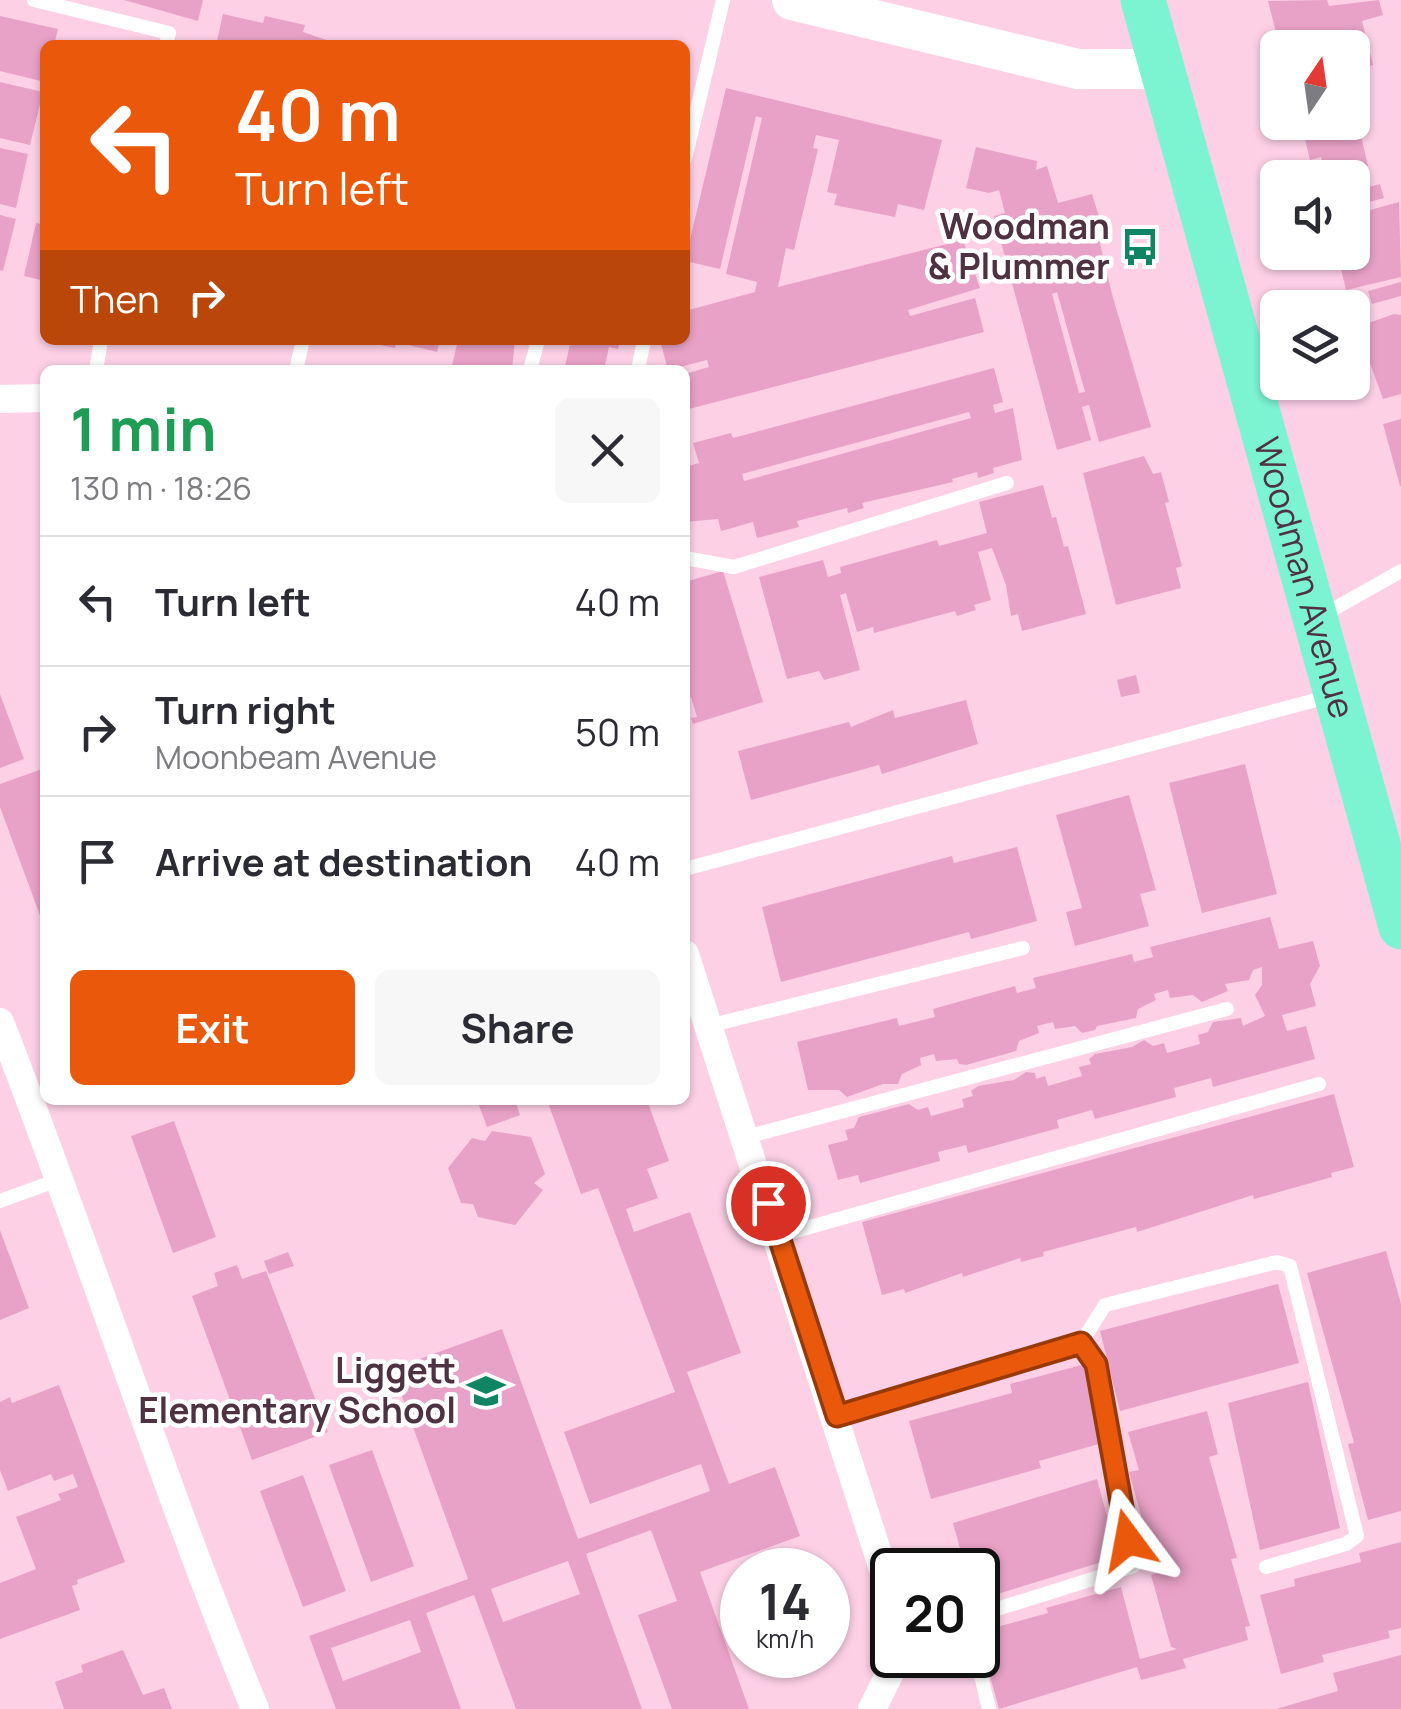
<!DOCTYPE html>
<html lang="en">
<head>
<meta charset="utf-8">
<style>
  :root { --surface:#fff; --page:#f7f7f7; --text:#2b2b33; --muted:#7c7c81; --line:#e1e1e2; --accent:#ea580c }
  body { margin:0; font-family:Manrope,sans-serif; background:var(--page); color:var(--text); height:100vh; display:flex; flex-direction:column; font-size:38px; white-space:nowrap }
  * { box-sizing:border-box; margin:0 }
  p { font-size:32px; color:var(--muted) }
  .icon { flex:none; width:55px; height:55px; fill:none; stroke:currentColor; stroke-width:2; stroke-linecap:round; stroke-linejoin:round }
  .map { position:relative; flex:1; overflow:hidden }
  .panel { position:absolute; left:40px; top:365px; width:650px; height:740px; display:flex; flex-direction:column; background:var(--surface); border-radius:15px; box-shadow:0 2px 8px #0004 }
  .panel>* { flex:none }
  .banner { position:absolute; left:40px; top:40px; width:650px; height:305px; border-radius:15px; box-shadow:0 2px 8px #0004; background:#ea580c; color:#fff; overflow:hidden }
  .needle { width:65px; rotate:13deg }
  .fabs { position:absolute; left:1260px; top:30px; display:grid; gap:20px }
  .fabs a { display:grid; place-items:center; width:110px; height:110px; border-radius:15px; background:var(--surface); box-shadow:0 2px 8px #0004; font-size:50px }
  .speed { position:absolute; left:720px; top:1548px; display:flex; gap:20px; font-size:50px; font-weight:700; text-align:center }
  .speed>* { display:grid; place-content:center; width:130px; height:130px; border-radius:50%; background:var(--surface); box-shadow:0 2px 8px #0004; line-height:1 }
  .speed small { font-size:25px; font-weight:400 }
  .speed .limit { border:5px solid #111; border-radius:15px; background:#fff; color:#111 }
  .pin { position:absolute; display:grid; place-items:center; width:85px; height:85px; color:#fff; margin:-42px; border:5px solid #fff; border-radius:50%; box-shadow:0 2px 10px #0007 }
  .me { position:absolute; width:110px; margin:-55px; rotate:347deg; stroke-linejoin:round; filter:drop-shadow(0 0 8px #0008) }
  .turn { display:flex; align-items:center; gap:35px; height:210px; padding:0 30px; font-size:45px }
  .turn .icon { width:130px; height:130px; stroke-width:2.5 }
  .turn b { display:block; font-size:70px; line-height:85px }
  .then { display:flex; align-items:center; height:95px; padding:0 30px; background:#0003; gap:20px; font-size:38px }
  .round { display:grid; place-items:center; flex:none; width:105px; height:105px; border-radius:15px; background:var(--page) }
  .head { display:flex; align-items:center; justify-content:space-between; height:170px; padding:0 30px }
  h1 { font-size:60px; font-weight:700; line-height:75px; color:#1e9e55 }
  .cta { display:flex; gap:20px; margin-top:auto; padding:20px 30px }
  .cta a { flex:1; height:115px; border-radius:15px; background:var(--accent); color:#fff; font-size:40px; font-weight:700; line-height:115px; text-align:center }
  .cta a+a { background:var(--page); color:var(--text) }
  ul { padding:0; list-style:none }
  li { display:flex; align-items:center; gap:30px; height:130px; padding:0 30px; border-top:2px solid var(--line) }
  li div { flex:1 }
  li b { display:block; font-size:38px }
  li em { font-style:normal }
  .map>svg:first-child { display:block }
</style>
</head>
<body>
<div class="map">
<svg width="1401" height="1709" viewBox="0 0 1401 1709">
  <rect width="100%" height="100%" fill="#fdd0e6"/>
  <g fill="#e9a2c7" fill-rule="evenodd">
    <path d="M124,0H203L198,21Z"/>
    <path d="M1327,0L1329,6L1379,0L1383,15L1362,21L1373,65L1352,71V48H1280L1268,1Z"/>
    <path d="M223,14L263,23L265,16L305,25L303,32L341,45H216Z"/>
    <path d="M0,16L58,29L54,45H45V82L0,71Z"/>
    <path d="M0,82L43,92L30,145L0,138Z"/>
    <path d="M726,88L942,140L924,210L898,204L895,217L834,205L837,194L827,192L839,140L816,135L813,148L818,149L794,250L786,248L778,287L963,240L980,288L908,310L910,316L975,298L984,332L685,410V374L709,367L707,360L668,370L660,340H685V311L755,292L757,282L726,274L762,118L756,116L720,269L685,261Z"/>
    <path d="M1354,106L1368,166L1326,178L1321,157L1310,160L1301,122H1352Z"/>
    <path d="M976,147L1037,161L1036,170L1047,166L1058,203L1092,194L1104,233L1098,235L1112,294L1151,427L1099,442L1089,405L1082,407L1091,440L1057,450L994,216L1005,213L999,190L989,193L966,188ZM1057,292L1085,392L1079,393L1052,294Z"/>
    <path d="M0,148L28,154L16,208L0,204Z"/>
    <path d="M1380,184L1384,198L1365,203L1361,189Z"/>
    <path d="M1399,202L1401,277L1346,290L1337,252H1352V215Z"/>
    <path d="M0,215L16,219L3,271L0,270Z"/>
    <path d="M36,223L45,225V281L24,276Z"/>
    <path d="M1401,282V296L1372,304L1368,291Z"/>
    <path d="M1394,314L1401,315V394L1383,399L1357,327Z"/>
    <path d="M394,340H440L437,352L396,342L395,348L366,342Z"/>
    <path d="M458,340H515L512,370H451Z"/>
    <path d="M571,340H620L618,349L609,347L604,370H557L558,365L565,366Z"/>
    <path d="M994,368L1003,402L993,405L995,413L1013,408L1022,460L993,468L994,473L978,478L977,472L952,479L953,482L862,503L864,508L848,513L847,508L797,521L799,527L757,538L753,522L721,531L718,519L685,522V467L699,463L693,443L731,433L733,438ZM969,412L971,418L744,481L742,474Z"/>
    <path d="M1401,419V486H1400L1383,424Z"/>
    <path d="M1144,456L1153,474L1161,472L1169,502L1165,503L1182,566L1176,568L1181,588L1116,605L1083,473Z"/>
    <path d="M1043,485L1052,518L1056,517L1064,547L1068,546L1086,614L1022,631L1018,614L1011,616L1006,585L992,548L978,552L991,600L974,605L976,610L957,616L955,611L874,633L873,627L857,632L846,593L840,595L860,670L824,680L819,671L787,679L759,577L823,560L828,577L841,573L840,567L937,540L939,546L987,533L979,502Z"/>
    <path d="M723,571L763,702L693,724L691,718L697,717L691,697L685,699V582Z"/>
    <path d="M1136,675L1140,693L1121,697L1117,680Z"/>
    <path d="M0,694L24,759L0,768Z"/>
    <path d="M966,700L978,744L882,774L879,765L751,800L738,751L849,722L851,727L893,710L895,718Z"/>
    <path d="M1245,764L1277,894L1202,913L1169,783Z"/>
    <path d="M45,768V929L0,807V784Z"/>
    <path d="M1129,795L1156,890L1140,894L1149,926L1075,946L1066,912L1082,908L1056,815Z"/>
    <path d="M1017,847L1037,921L971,939L969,932L781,982L762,907L952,856L954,863Z"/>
    <path d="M1270,917L1279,949L1313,941L1320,966L1310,984L1316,1006L1282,1015L1287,1031L1306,1026L1315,1059L1213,1087L1211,1078L1174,1088L1176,1097L1095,1119L1092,1110L1057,1120L1059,1128L968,1153L966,1145L938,1152L940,1161L860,1183L858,1175L838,1180L828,1145L848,1140L845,1130L854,1128L859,1117L909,1104L918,1110L928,1107L931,1116L964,1107L962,1099L973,1096L971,1091L978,1086L1014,1080L1026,1072L1035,1073L1036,1079L1045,1076L1048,1086L1082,1076L1079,1067L1091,1064L1089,1059L1095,1054L1132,1047L1144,1040L1153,1046L1164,1043L1167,1053L1200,1044L1198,1035L1208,1032L1213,1022L1241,1018L1243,1026L1265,1016L1255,995L1262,985V967L1253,970L1249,980L1225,984L1228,991L1202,1002L1193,995L1170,998L1168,990L1154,994L1156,1000L1138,1009L1136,1018L1097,1026L1095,1030L1082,1033L1075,1026L1055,1029L1053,1022L1037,1026L1039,1033L1019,1041L1016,1051L966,1065L959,1064L957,1059L936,1061L934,1054L920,1058L921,1065L902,1074L898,1084H883L847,1097L839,1090H808L797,1042L897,1018L899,1026L935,1017L933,1009L1015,986L1017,993L1036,988L1033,978L1132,954L1134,962L1153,957L1150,947Z"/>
    <path d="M1334,1094L1354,1167L1331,1173L1332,1177L1254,1199L1253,1195L1137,1232L1136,1227L1043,1252L1044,1256L1021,1262L1020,1258L963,1277L962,1273L905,1293L904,1289L882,1295L862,1222Z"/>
    <path d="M477,1100H515L520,1115L487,1127Z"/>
    <path d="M547,1100H647L669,1161L647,1169L658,1198L626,1209L634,1232L690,1212L741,1353L687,1372L729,1484L775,1467L800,1536L700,1572L749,1709H672L638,1615L677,1601L651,1530L586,1554L642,1709H516L474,1595L426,1613L461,1709H336L309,1636L468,1579L392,1369L502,1329L578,1539L710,1491L701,1464L590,1504L564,1432L675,1392L598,1188L581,1194ZM568,1561L580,1594L503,1622L491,1589ZM410,1620L421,1652L343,1681L331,1648Z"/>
    <path d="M174,1121L216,1237L173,1253L131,1136Z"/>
    <path d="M492,1131L531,1137L545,1174L534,1183L543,1190L515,1225L478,1217L473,1204L461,1203L448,1168L472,1138L485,1141Z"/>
    <path d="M0,1230L29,1308L0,1320Z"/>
    <path d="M1386,1251L1401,1304V1511L1368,1520L1348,1444L1354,1443L1307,1273Z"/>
    <path d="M288,1252L294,1266L269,1274L264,1261Z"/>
    <path d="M237,1265L242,1279L266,1271L328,1432L252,1460L192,1296L218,1286L214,1273Z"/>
    <path d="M1278,1284L1299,1363L1120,1411L1100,1331Z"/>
    <path d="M1085,1364L1106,1442L1039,1461L1041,1468L931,1499L909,1421L1012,1393L1010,1384Z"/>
    <path d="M1308,1382L1340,1528L1260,1550L1228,1403Z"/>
    <path d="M59,1385L125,1562L77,1580L78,1584L72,1586L80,1610L0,1639V1583L36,1569L16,1517L61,1500L58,1494L78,1487L73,1474L54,1481L51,1474L8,1491L0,1470V1402L10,1397L12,1403Z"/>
    <path d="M1207,1411L1218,1454L1209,1457L1237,1558L1231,1559L1250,1626L1245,1627L1248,1640L1183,1659L1186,1668L1141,1680L1137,1667L999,1709L978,1632L1048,1613L1046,1608L1121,1587L1140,1659L1177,1649L1171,1647L1151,1575L1157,1573L1129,1472L1139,1470L1128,1432Z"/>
    <path d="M372,1450L414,1566L371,1582L329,1465Z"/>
    <path d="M303,1475L346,1591L303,1607L260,1491Z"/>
    <path d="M1097,1479L1118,1557L978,1600V1570H966L953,1523Z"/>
    <path d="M1401,1542V1628L1388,1631L1390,1638L1322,1655L1324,1662L1281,1674L1260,1595L1295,1586L1294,1579L1361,1562L1359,1553Z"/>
    <path d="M123,1650L143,1695L164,1688L172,1709H64L55,1682L83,1672L81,1665Z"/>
    <path d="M1401,1655V1709H1276L1338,1691L1333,1673Z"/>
  </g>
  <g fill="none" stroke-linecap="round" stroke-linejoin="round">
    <g stroke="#fff" stroke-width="14">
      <path d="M34,0L169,33L166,45"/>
      <path d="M685,159L723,0"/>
      <path d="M96,370L101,340"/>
      <path d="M296,370L303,340"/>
      <path d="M530,370L538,340"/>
      <path d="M638,370L644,340"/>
      <path d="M685,558L734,567L1007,483"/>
      <path d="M1323,615L1401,571"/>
      <path d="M685,869L1331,696"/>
      <path d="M708,1026L1023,948"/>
      <path d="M746,1137L1227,1009"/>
      <path d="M0,1201L61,1179"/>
      <path d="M778,1236L1319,1084"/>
      <path d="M837,1416L1081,1343L1105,1305L1277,1262L1290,1266L1357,1536L1346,1544L1266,1567"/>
      <path d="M978,1615L1134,1566L1096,1364L1081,1343"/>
      <path d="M976,1655L989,1709"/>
    </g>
    <g stroke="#fff" stroke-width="28">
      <path d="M0,399L45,398"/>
      <path d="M685,954L892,1597"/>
      <path d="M0,1022C89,1249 162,1483 255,1709"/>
      <path d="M872,1709L899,1655"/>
    </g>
    <path stroke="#fff" stroke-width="40" d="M792,0L1078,69H1163"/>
    <path stroke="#7cf4d2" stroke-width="45" id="s1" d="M1143,0L1401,927"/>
  </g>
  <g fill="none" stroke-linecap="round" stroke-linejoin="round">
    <g stroke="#983908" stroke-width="25">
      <path id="route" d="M768,1203L837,1416L1081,1343L1096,1364L1128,1540"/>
    </g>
    <use href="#route" stroke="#ea580c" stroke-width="18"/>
  </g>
  <defs>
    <g id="bus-bare" transform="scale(3)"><path d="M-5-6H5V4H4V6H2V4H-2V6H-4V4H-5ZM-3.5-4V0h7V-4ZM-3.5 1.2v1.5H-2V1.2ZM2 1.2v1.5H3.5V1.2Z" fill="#108463" stroke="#fff" stroke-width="2.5" paint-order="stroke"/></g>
    <g id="school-bare" transform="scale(3)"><path d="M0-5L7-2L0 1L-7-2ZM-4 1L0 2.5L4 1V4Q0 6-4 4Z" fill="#108463" stroke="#fff" stroke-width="2.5" paint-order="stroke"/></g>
  </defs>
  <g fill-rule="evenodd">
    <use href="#bus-bare" x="1140" y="247"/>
    <use href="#school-bare" x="486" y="1391"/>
  </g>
  <g text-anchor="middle" stroke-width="9" stroke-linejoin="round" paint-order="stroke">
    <g font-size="35" font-weight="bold" fill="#4f3241" stroke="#fff" text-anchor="end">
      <text x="1110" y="239">Woodman<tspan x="1110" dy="40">&amp; Plummer</tspan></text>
      <text x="456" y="1383">Liggett<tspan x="456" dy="40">Elementary School</tspan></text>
    </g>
    <g font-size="35" fill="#4f3241" stroke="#fff">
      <text dy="12" stroke="none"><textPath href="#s1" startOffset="600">Woodman Avenue</textPath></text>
    </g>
  </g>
</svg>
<div class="fabs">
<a><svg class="needle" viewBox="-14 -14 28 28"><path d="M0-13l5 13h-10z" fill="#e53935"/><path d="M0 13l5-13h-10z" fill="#7c7c81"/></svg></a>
<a><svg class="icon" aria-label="sound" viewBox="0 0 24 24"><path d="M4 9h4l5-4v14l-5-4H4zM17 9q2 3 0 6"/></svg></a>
<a><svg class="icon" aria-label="layers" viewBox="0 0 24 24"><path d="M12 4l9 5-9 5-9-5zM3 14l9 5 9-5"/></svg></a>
</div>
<div class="speed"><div>14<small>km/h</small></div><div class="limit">20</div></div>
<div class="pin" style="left:768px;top:1203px;background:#d93025"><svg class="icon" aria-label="arrive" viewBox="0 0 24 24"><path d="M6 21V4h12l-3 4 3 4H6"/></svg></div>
<svg class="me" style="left:1128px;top:1540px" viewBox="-20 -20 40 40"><path d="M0-17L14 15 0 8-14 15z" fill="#ea580c" stroke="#fff" stroke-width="4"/></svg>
<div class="banner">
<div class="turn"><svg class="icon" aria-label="left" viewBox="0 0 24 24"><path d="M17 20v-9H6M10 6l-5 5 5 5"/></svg><div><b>40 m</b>Turn left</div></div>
<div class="then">Then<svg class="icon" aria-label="right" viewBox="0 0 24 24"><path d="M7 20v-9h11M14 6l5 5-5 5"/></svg></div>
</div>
<section class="panel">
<div class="head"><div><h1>1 min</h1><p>130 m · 18:26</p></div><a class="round"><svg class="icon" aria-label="close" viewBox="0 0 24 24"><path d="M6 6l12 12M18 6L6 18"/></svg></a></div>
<ul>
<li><svg class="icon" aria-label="left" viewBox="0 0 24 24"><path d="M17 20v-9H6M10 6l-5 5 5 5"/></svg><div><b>Turn left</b></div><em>40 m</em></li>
<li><svg class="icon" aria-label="right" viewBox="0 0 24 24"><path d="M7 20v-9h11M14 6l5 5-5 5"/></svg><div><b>Turn right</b><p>Moonbeam Avenue</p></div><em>50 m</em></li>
<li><svg class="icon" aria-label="arrive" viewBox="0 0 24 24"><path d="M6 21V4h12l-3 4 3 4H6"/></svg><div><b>Arrive at destination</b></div><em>40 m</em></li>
</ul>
<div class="cta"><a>Exit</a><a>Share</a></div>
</section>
</div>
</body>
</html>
